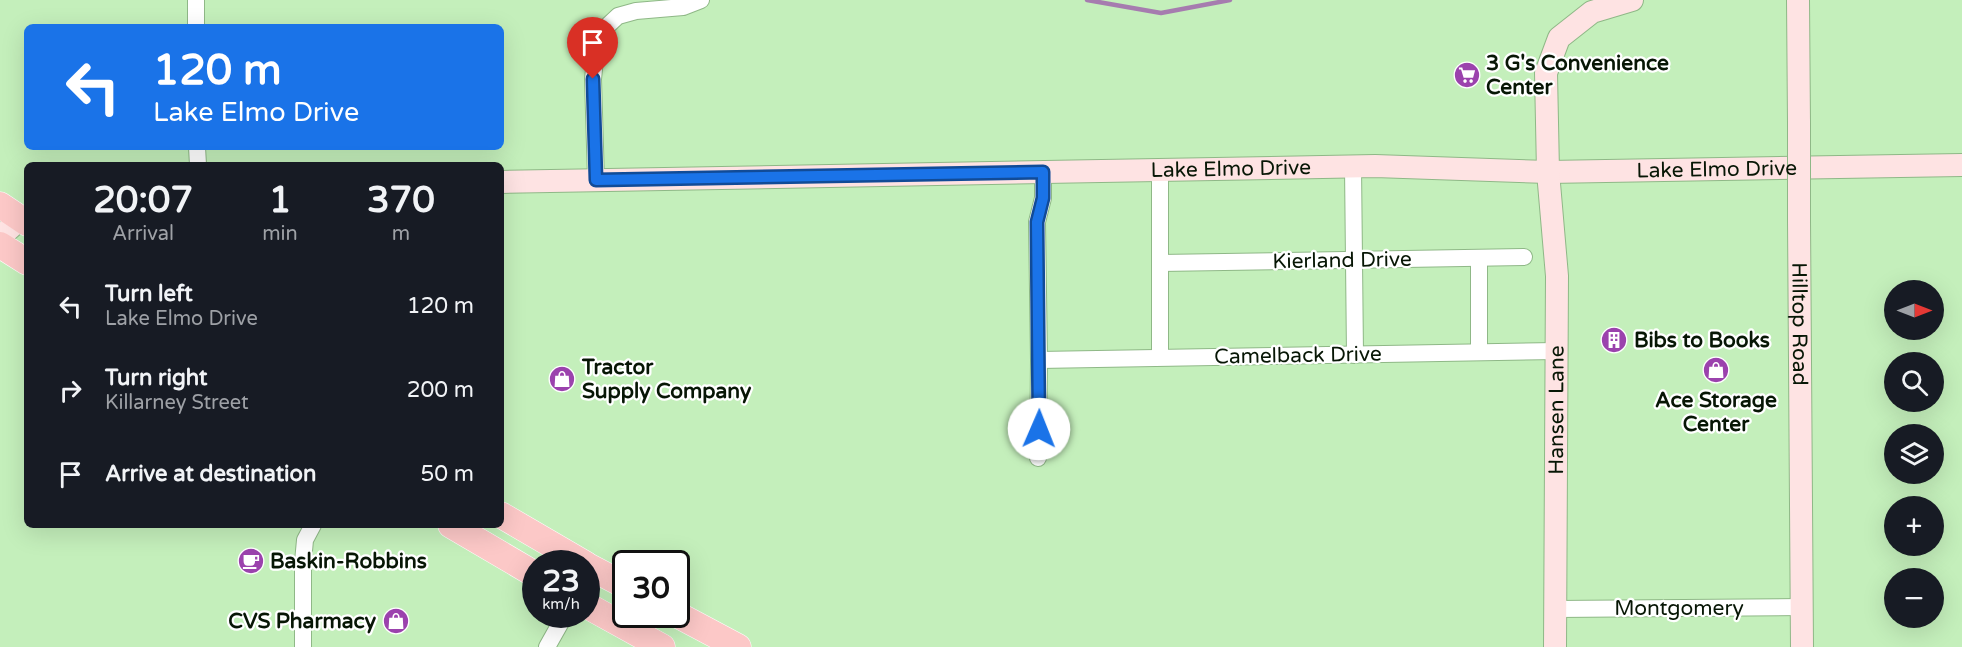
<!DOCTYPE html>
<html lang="en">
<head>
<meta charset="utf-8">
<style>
  :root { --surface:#171b24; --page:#20242c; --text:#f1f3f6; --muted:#9ea1a6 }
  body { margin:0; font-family:"Varela Round",sans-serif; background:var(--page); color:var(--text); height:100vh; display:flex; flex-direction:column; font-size:22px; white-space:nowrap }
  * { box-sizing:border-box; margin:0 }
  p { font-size:20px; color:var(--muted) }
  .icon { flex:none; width:33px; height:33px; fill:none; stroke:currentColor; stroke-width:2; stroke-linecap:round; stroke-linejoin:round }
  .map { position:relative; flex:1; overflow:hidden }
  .panel { position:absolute; left:24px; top:162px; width:480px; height:366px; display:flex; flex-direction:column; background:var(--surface); border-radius:9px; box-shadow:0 6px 24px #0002 }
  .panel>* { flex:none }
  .top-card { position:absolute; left:24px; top:24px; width:480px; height:126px; border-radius:9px; box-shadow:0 6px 24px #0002; background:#1a73e8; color:#fff; overflow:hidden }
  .needle { width:39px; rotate:90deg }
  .controls { position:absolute; left:1884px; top:280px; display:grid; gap:12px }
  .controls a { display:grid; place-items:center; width:60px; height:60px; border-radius:50%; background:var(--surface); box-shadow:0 6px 24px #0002; font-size:30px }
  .speed { position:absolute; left:522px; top:550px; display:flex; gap:12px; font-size:30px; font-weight:700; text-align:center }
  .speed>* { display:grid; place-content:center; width:78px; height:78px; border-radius:50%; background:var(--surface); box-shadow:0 6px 24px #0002; line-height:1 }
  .speed small { font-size:15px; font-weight:400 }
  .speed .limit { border:3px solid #111; border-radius:9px; background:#fff; color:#111 }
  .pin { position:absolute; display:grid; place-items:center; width:51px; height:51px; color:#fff; margin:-62px -26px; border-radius:50% 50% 50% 0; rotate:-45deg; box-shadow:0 0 6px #0007 }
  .pin .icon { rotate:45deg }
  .me { position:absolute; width:66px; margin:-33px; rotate:1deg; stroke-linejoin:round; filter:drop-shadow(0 0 4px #0008) }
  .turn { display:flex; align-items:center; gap:21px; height:126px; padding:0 30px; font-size:27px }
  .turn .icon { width:78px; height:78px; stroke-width:2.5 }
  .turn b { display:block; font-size:42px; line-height:51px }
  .eta { display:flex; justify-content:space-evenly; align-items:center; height:102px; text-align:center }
  .eta b { font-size:36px; font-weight:700; line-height:42px }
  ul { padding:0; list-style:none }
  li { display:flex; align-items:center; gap:18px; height:84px; padding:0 30px }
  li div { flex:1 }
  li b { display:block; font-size:22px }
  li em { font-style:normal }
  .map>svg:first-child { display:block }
</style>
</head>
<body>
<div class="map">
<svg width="1962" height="647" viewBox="0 0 1962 647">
  <rect width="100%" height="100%" fill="#c4efbb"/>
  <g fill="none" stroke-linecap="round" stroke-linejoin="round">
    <path stroke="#a67caf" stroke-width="4.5" d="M1087,0L1161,13L1230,0"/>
    <g stroke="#8fb887" stroke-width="18">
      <g id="street">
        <path d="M196,0V27"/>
        <path d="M197,147L198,165"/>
        <path d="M1353,166L1355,355"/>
        <path d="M1160,170V357"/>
        <path d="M596,180L593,79L596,50L603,30L618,16L636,11L683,7L701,0"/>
        <path d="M1479,258V351"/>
        <path d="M1160,263L1524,257"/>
        <path d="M1039,360L1557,351"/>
        <path d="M1038,458L1039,360L1037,222L1043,198V172"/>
        <path d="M1555,609L1802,607"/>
        <path d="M303,647V562L305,540L313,525"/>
        <path d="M547,647L565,615"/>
      </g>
    </g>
    <g stroke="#8fb887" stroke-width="24">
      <g id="secondary">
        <path d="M1798,0L1799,123"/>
        <path id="s1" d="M501,182L1375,166L1548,172L1962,165"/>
        <path id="s2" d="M1799,220L1802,647"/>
        <path d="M0,237L20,219L27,216"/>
        <path id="s3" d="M1555,647L1557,276L1548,172L1546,73L1559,38L1592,12L1632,0"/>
      </g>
    </g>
    <g stroke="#fff" stroke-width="27">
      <g id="primary">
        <path d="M0,205L27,223"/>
        <path d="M0,245L27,262"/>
        <path d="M501,515L585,564"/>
        <path d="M451,525L536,575"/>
        <path d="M586,565L626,586"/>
        <path d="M586,605L662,647"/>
        <path d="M676,614L738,647"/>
      </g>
    </g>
    <use href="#street" stroke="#fff" stroke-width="16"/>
    <use href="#secondary" stroke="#fee3e3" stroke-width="22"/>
    <use href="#primary" stroke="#fcc8c7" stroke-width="26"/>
    <g stroke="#8fb887" stroke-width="24" stroke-linecap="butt">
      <path id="secondary-bridge" d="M1799,123V220"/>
    </g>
    <use href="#secondary-bridge" stroke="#fee3e3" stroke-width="22"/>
  </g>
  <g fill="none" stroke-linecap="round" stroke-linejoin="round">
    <g stroke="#114b97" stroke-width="15">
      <path id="route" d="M593,79L596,180L1043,172V198L1037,222L1039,429"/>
    </g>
    <use href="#route" stroke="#1a73e8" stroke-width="10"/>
  </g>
  <defs>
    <g id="supermarket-disc" transform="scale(1.35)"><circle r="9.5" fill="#9b42ad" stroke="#fff"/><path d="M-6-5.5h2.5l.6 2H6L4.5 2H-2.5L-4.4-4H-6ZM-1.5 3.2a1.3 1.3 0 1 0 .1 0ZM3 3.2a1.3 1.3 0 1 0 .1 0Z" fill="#fff"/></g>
    <g id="building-disc" transform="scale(1.35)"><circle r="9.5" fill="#9b42ad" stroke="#fff"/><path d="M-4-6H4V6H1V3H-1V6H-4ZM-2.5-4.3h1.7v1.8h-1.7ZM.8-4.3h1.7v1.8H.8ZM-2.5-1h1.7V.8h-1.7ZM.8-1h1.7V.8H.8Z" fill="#fff"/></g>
    <g id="shop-disc" transform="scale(1.35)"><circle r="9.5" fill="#9b42ad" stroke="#fff"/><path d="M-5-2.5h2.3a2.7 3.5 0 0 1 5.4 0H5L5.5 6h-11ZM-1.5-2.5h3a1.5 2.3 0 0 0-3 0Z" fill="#fff"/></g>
    <g id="cafe-disc" transform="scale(1.35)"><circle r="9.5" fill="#9b42ad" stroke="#fff"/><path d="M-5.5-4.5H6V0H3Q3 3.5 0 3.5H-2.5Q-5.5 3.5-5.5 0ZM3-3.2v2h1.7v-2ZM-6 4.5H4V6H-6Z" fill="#fff"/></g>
  </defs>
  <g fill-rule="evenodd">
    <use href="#supermarket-disc" x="1467" y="75"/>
    <use href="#building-disc" x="1614" y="340"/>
    <use href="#shop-disc" x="1716" y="370"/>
    <use href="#shop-disc" x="562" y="379"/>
    <use href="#cafe-disc" x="251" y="561"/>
    <use href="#shop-disc" x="396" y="621"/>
  </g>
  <g text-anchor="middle" stroke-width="4.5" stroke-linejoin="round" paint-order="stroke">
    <g font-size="21" font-weight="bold" fill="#071605" stroke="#fff" text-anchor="start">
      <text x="1486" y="70">3 G's Convenience<tspan x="1486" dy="24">Center</tspan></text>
      <text x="1634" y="347">Bibs to Books</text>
      <text x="582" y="374">Tractor<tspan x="582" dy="24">Supply Company</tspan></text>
      <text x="1716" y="407" text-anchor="middle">Ace Storage<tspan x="1716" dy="24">Center</tspan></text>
      <text x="270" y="568">Baskin-Robbins</text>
      <text x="376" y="628" text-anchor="end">CVS Pharmacy</text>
    </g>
    <g font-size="21" fill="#071605" stroke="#fff">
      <text dy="7" stroke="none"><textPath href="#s1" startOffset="730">Lake Elmo Drive</textPath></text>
      <text dy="7" stroke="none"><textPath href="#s1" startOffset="1216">Lake Elmo Drive</textPath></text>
      <text transform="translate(1342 260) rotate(-1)" y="7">Kierland Drive</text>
      <text dy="7" stroke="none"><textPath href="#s2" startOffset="104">Hilltop Road</textPath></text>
      <text transform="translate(1298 355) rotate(-1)" y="7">Camelback Drive</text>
      <text dy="7" stroke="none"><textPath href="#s3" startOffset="237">Hansen Lane</textPath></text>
      <text x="1679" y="615">Montgomery</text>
    </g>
  </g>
</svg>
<div class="controls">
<a><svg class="needle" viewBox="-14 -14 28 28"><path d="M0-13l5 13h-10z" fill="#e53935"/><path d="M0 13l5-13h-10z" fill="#9ea1a6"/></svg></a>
<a><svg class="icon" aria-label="search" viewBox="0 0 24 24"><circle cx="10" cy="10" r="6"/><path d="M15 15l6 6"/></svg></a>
<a><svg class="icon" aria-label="layers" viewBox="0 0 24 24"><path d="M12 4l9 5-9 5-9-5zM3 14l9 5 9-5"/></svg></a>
<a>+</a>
<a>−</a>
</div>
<div class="speed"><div>23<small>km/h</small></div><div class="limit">30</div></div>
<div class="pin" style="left:593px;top:79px;background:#d93025"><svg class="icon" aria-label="arrive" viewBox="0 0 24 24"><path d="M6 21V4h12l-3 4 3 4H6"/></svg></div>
<svg class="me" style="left:1039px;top:429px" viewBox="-20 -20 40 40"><circle r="19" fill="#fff"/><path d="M0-13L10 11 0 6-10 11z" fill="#1a73e8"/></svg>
<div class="top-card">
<div class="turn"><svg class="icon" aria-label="left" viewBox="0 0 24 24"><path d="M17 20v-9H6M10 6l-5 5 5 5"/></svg><div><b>120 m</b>Lake Elmo Drive</div></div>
</div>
<section class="panel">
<div class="eta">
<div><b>20:07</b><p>Arrival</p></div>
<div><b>1</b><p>min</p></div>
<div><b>370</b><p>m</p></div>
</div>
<ul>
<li><svg class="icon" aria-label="left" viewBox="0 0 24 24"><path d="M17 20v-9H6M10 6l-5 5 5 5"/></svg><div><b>Turn left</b><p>Lake Elmo Drive</p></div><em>120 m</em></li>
<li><svg class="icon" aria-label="right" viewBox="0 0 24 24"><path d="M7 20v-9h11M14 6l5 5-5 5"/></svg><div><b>Turn right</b><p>Killarney Street</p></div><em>200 m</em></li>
<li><svg class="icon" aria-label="arrive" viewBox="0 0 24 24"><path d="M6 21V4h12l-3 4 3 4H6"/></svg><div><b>Arrive at destination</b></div><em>50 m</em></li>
</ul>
</section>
</div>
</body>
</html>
